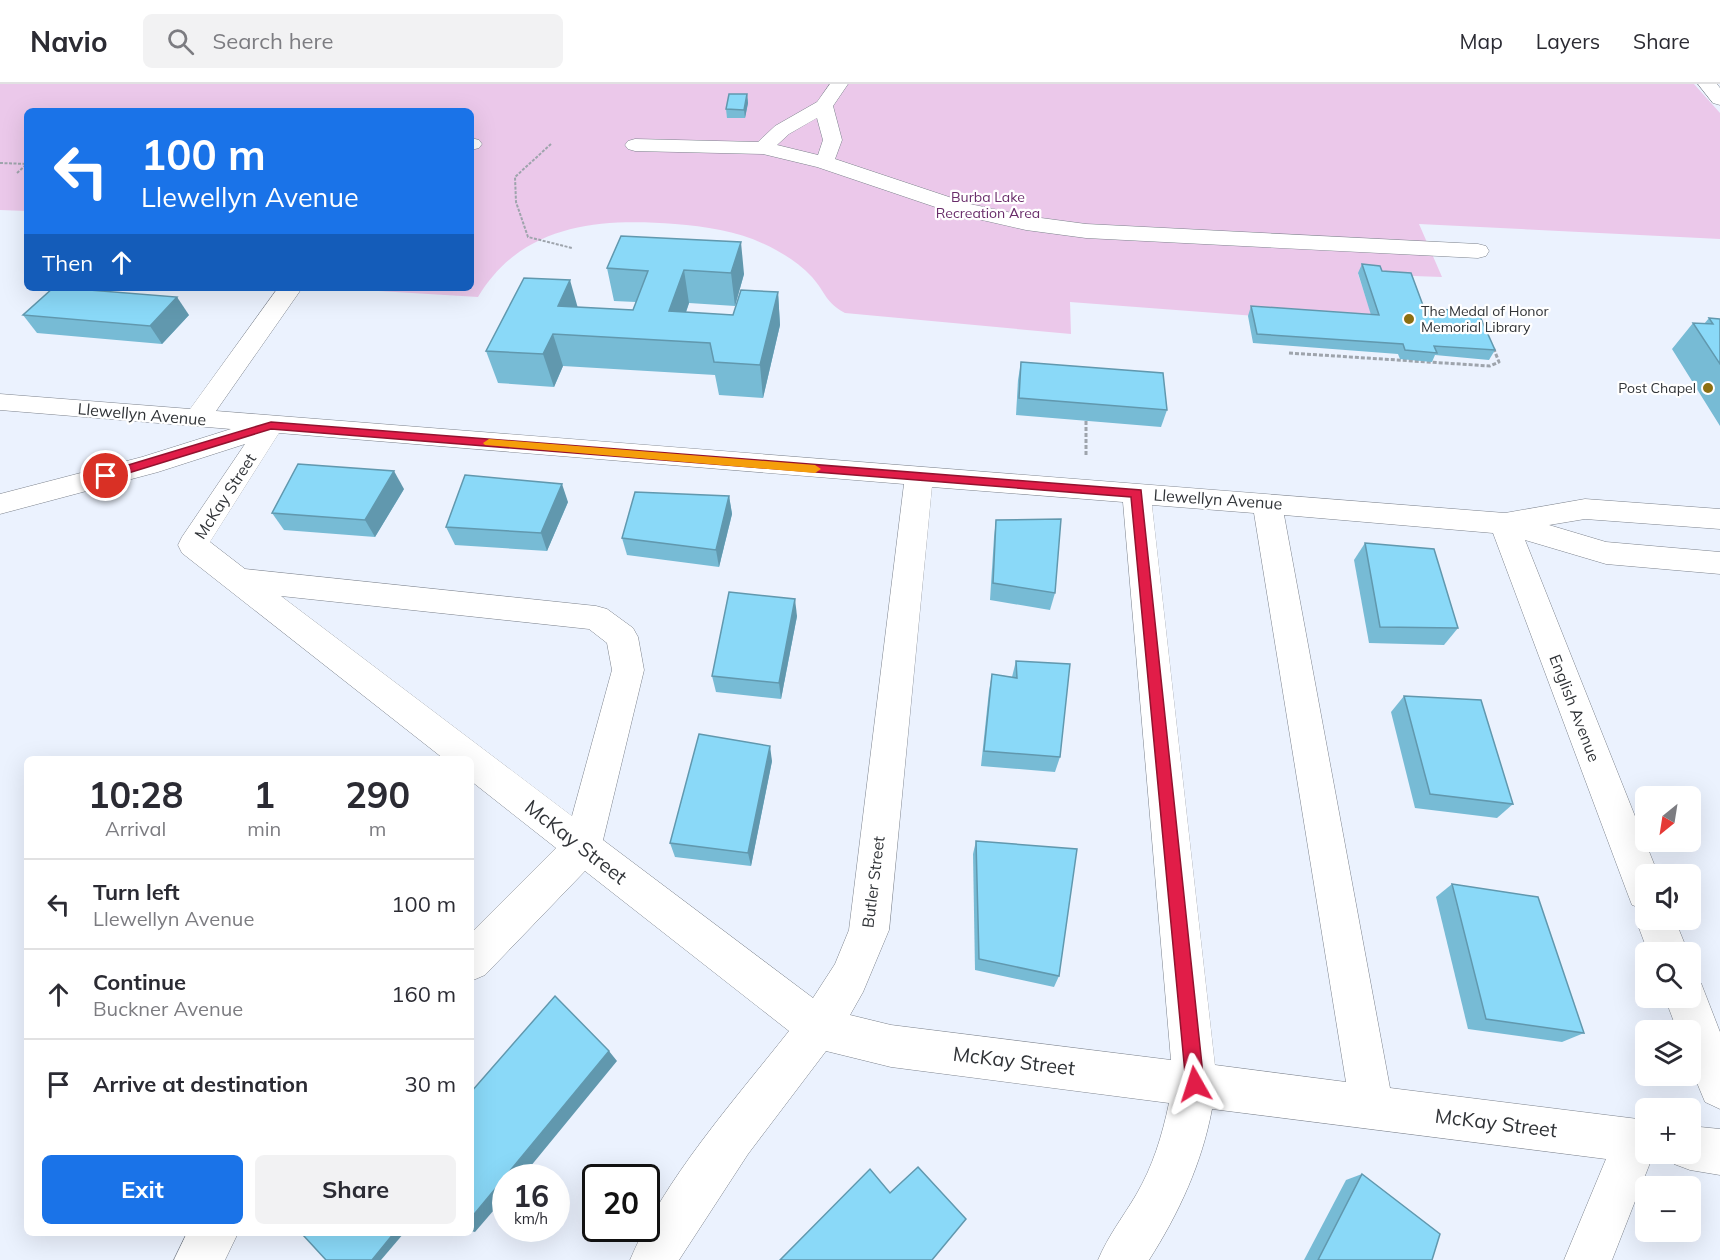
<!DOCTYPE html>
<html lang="en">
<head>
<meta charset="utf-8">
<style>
  :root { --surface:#fff; --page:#f2f2f3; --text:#2b2b33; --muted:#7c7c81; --line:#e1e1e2; --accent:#1a73e8 }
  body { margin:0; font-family:Mulish,sans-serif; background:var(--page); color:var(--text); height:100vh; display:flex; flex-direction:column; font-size:22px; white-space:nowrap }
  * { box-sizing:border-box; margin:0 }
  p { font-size:20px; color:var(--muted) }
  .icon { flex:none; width:33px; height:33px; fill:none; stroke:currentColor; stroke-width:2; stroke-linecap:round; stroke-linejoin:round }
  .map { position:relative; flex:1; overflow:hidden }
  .sheet { position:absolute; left:24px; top:672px; width:450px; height:480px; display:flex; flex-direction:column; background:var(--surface); border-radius:9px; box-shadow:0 6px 24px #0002 }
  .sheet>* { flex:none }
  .hud { position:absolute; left:24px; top:24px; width:450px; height:183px; border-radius:9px; box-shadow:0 6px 24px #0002; background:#1a73e8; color:#fff; overflow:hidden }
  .needle { width:39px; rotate:210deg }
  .controls { position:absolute; left:1635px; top:702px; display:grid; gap:12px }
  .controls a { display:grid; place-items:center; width:66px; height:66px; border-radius:9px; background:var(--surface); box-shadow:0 6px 24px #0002; font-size:30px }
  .speed { position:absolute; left:492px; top:1080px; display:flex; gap:12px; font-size:30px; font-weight:700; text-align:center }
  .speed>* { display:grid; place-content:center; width:78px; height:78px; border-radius:50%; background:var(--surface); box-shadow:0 6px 24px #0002; line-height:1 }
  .speed small { font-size:15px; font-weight:400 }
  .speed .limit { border:3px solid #111; border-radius:9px; background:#fff; color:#111 }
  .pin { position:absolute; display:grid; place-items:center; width:51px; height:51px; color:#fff; margin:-26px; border:3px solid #fff; border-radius:50%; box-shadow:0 2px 6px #0007 }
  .me { position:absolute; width:66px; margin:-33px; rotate:354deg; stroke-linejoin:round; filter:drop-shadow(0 0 4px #0008) }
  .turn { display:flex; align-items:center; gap:21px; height:126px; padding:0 18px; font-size:27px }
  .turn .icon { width:78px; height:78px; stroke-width:2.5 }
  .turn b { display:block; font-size:42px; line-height:51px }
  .then { display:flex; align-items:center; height:57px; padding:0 18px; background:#0003; gap:12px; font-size:22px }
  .eta { display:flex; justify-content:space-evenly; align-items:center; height:102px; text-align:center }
  .eta b { font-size:36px; font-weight:700; line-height:42px }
  .primary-button { display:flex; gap:12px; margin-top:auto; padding:12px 18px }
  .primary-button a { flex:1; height:69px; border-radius:9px; background:var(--accent); color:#fff; font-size:24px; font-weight:700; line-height:69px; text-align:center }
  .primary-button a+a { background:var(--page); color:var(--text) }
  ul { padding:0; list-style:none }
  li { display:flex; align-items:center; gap:18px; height:90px; padding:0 18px; border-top:2px solid var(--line) }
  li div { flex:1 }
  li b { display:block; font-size:22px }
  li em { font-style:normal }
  header { display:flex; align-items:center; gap:36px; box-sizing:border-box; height:84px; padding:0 30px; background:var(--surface); border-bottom:2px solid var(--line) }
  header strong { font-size:28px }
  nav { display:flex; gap:33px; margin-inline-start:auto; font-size:21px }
  .search { width:420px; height:54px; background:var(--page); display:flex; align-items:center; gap:15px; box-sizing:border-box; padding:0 21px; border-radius:9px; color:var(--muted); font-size:22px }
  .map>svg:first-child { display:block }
</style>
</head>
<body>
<header>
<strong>Navio</strong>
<div class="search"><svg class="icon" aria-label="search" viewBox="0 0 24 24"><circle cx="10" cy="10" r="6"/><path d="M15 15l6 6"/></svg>Search here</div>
<nav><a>Map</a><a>Layers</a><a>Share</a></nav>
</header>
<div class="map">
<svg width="1720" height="1176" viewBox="0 0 1720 1176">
  <rect width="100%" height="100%" fill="#ebf2fe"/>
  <path fill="#ebc8ea" d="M0,0H1694L1720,29V155L1419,140L1442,193L1358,190L1375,241L1070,218L1071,250L845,229C825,218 826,209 812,193C802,182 789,173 776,166C744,148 710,143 675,140C598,134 522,140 478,213L329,204H471V27H27V127L0,126Z"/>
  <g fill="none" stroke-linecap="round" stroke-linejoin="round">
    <g stroke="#7d838d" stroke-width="1">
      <g id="minor">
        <path d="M830,0H848L833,22L842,56L835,75L970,120L1026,132L1086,140L1478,160L1486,162L1489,167L1486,172L1478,174L1086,154L1026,146L956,130L817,83L763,70L635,67L628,65L625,61L628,57L635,55L758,58L775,42L817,18ZM817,34L823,56L818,71L777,61L789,50Z"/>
        <path d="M1698,0H1717L1720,4V21L1713,19Z"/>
        <path d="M471,54L479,56L482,60L479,64L471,66Z"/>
        <path d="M278,204H302L216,327L1505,429L1585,415L1720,425V445L1585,435L1549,441L1606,458L1720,468V490L1606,480L1525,456L1658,790H1646V836H1675L1688,868H1648L1636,836L1641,824L1632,821L1627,808L1493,449L1284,431L1390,1004L1646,1036V1070H1664L1662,1074L1650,1079L1612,1176H1564L1606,1075L1212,1025C1202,1079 1179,1129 1149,1176H1098C1108,1152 1123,1133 1136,1111C1153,1082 1162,1052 1169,1019L891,983L826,967L748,1070L679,1176H630C664,1095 733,1018 789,947L585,787L485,891L471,897V849L556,764L471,697V675H444L182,469L178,461L182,453L245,360L158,388L0,430V410L142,373L231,345L0,326V310L190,325ZM279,349L904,400L849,846L835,880L813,914L603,756L644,586L638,553L633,544L607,525L596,522L245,485L210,458ZM932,403L1123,418L1171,976L891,941L850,931L863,908L889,846ZM1152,421L1254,429L1346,998L1215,981ZM281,512L589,545L607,559L612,586L572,732Z"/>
        <path d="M1690,895L1701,899L1720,948V1025L1705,1018L1690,982V946H1677L1665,914H1690Z"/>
        <path d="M1690,1042L1720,1045V1091L1690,1086L1674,1080L1670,1070H1690Z"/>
        <path d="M187,1149H238L225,1176H174Z"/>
      </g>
    </g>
    <g stroke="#9ea4ac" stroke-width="2" stroke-dasharray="3 1.5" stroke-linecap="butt">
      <path d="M551,60L515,93L516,118L528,153L572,164"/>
      <path d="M0,79L27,80"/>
      <path d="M17,89L27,80"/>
    </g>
    <g stroke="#9ea4ac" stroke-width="3" stroke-dasharray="4 2" stroke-linecap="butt">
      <path d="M1475,224L1479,232"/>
      <path d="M1289,269L1490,282L1499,278L1493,263"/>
      <path d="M1086,337V372"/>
    </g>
    <use href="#minor" fill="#fff" fill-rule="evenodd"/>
  </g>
  <g fill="#77bbd5">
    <path d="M747,10L748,19L745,34H727L726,25Z"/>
    <path d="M621,152L744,190L735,222L689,219L686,228L733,231L778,208L780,241L763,314L719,311L715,291L563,282L554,303L498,299L486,267L577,223L633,226L636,218L614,217L607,184Z"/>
    <path d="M1362,180L1382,187L1424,224L1495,266L1489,276L1435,271L1432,278L1400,275L1398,270L1253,259L1248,232L1251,222L1371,231L1358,189Z"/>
    <path d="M23,231H189L162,260L37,249Z"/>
    <path d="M1709,234L1720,235V342L1672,265L1693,239L1704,240Z"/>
    <path d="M1021,278L1167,326L1161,343L1016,331L1018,296Z"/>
    <path d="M404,405L375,453L284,446L272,429Z"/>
    <path d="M729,412L732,430L719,483L627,471L622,454Z"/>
    <path d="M568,418L547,467L455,461L446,443Z"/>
    <path d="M996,436L1055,509L1050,526L990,516L994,453Z"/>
    <path d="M1365,459L1458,544L1444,561L1369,559L1354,476Z"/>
    <path d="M797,532L781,615L716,608L712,592Z"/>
    <path d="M1016,577L1060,673L1055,688L981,682L989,607L992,590L1012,593Z"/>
    <path d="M1404,612L1513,720L1497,734L1415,724L1391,628Z"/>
    <path d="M772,677L751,782L675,773L670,759Z"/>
    <path d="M976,757L1059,892L1054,903L975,886L973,770Z"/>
    <path d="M1452,800L1584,949L1562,958L1468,945L1436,813Z"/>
    <path d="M1362,1090L1432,1176H1304L1346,1096Z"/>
  </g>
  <g fill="#6198ae">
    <path d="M747,10L748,19L745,34L744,26Z"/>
    <path d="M741,158L744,190L735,222L731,189Z"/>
    <path d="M684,186L689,219L676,257L669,227Z"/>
    <path d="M570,196L579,228L558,222Z"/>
    <path d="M778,208L780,241L763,314L760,281Z"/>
    <path d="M177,213L189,231L162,260L150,242Z"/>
    <path d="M553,250L563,282L554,303L543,270Z"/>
    <path d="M394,387L404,405L375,453L365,436Z"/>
    <path d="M562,400L568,418L547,467L541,449Z"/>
    <path d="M729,412L732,430L719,483L716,466Z"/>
    <path d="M795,515L797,532L781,615L779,599Z"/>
    <path d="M770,662L772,677L751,782L748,769Z"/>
    <path d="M609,967L617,977L521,1094H506V1112L475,1148L471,1147V1134Z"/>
    <path d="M394,1149H404L381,1176H372Z"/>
  </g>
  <g fill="#8ad9f8" stroke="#6198ae" stroke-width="1.5">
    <path d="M729,10H747L744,26L726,25Z"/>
    <path d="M621,152L741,158L731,189L684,186L669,227L733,231L741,206L778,208L760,281L714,278L710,259L553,250L543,270L486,267L524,194L570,196L558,222L633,226L648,187L607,184Z"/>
    <path d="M1362,180L1380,182L1382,187L1411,189L1424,224L1478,228L1495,266L1434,262L1437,269L1405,266L1403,260L1257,250L1251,222L1379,231Z"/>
    <path d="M53,204H64L177,213L150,242L23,231Z"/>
    <path d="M1709,234L1720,235V280L1693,239L1713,240Z"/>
    <path d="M1021,278L1163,289L1167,326L1019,314Z"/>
    <path d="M298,380L394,387L365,436L272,429Z"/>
    <path d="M465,391L562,400L541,449L446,443Z"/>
    <path d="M635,408L729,412L716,466L622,454Z"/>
    <path d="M1061,435L1055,509L993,499L996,436Z"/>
    <path d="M1365,459L1434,465L1458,544L1380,543Z"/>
    <path d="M729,508L795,515L779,599L712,592Z"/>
    <path d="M1016,577L1070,580L1060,673L984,667L992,590L1017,594Z"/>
    <path d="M1404,612L1481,616L1513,720L1430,710Z"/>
    <path d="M699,650L770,662L748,769L670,759Z"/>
    <path d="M976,757L1077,765L1059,892L979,875Z"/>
    <path d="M1452,800L1538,813L1584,949L1486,935Z"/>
    <path d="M555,912L609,967L471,1134V1008Z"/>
    <path d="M918,1083L966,1135L932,1176H780L870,1085L890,1109Z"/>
    <path d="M1362,1090L1440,1150L1432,1176H1318Z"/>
    <path d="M305,1149H394L372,1176H326L303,1151Z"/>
  </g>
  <path fill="#e11d48" stroke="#92132f" stroke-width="1.5" d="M271,338L1141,406L1204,1000L1201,1006L1195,1009L1189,1006L1186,1000L1131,413L271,345L106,396L100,392L102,389Z"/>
  <path fill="#f59e0b" d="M489,355L815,381L821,385L815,389L485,361L483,359Z"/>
  <g fill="#8c6f12" stroke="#fff" stroke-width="2">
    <circle cx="1409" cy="235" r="6"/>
    <circle cx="1708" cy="304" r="6"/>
  </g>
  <g text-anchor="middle" stroke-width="4.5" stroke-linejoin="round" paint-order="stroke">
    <g font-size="14" fill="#692d6a" stroke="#fff">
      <text x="988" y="118">Burba Lake<tspan x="988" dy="16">Recreation Area</tspan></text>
    </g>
    <g font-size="14" fill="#303337" stroke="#fff" text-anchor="start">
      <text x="1421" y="232">The Medal of Honor<tspan x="1421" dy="16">Memorial Library</tspan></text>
      <text x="1696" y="309" text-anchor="end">Post Chapel</text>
    </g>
    <g font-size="16" fill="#303337" stroke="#fff">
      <text transform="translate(142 330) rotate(5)" y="6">Llewellyn Avenue</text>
      <text transform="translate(225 412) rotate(-57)" y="6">McKay Street</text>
      <text transform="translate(1218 415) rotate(4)" y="6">Llewellyn Avenue</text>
      <text transform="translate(1575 624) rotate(69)" y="6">English Avenue</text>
      <text transform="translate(873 798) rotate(-83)" y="6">Butler Street</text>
    </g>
    <g font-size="20" fill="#303337" stroke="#fff">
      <text transform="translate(576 758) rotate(38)" y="7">McKay Street</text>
      <text transform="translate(1014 977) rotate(7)" y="7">McKay Street</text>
      <text transform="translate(1496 1039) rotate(7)" y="7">McKay Street</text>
    </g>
  </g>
</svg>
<div class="controls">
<a><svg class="needle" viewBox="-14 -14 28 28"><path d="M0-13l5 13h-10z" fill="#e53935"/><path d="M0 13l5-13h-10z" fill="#7c7c81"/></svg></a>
<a><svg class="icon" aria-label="sound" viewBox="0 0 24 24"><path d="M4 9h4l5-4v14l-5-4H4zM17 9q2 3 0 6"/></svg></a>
<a><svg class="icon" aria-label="search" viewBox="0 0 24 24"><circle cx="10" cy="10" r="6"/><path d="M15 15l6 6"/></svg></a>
<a><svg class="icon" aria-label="layers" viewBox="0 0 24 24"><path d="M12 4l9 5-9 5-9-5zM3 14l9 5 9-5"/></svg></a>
<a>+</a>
<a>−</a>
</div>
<div class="speed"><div>16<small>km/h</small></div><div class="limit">20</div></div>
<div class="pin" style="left:106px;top:392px;background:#d93025"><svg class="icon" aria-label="arrive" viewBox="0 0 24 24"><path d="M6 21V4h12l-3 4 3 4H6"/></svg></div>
<svg class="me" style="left:1195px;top:1000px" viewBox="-20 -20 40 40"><path d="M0-17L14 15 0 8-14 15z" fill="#e11d48" stroke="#fff" stroke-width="4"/></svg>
<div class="hud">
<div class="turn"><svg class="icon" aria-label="left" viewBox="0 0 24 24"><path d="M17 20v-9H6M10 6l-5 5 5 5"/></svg><div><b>100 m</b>Llewellyn Avenue</div></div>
<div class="then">Then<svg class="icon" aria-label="ahead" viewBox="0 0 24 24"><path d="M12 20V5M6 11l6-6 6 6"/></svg></div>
</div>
<section class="sheet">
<div class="eta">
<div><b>10:28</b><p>Arrival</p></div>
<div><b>1</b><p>min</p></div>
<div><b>290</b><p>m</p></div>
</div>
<ul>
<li><svg class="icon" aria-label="left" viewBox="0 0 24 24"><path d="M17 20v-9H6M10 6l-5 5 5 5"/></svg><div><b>Turn left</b><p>Llewellyn Avenue</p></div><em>100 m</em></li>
<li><svg class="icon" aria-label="ahead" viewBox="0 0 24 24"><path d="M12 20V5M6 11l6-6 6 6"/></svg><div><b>Continue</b><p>Buckner Avenue</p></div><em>160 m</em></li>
<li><svg class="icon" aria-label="arrive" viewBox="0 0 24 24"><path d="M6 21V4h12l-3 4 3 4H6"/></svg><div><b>Arrive at destination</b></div><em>30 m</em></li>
</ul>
<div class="primary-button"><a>Exit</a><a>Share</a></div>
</section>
</div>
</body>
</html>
